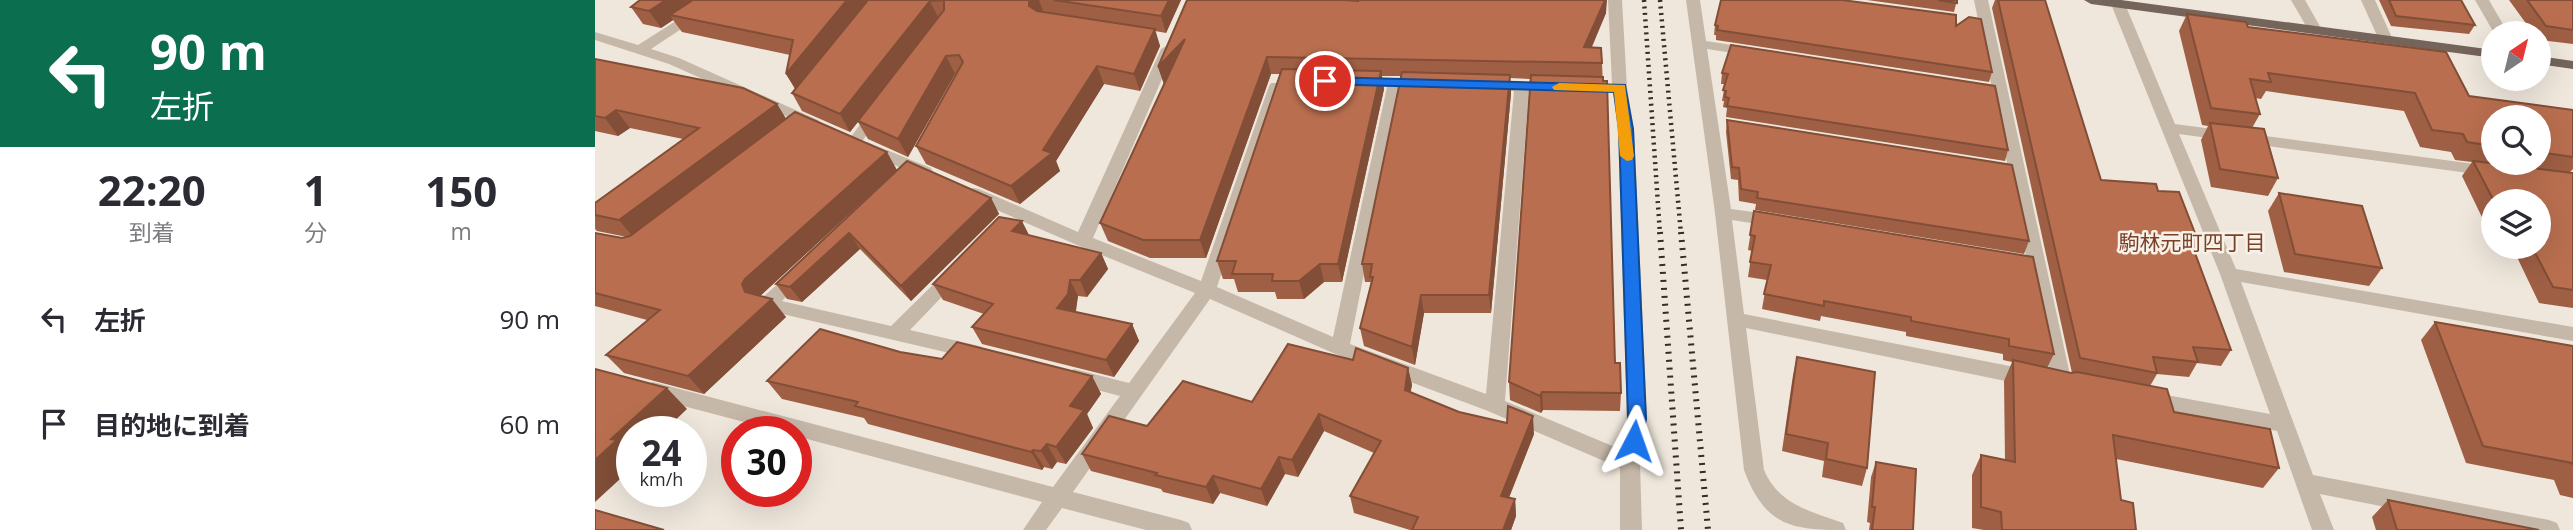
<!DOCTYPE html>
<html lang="ja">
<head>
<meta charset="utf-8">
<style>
  :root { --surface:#fff; --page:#f2f2f3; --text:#2b2b33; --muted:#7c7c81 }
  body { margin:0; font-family:"Open Sans","Noto Sans JP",sans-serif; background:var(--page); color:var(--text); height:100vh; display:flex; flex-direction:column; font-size:26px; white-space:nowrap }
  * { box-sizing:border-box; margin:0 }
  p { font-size:23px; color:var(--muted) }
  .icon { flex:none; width:38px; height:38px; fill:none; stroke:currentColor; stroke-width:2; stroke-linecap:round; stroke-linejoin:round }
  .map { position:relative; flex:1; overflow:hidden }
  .drawer { display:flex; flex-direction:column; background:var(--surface); width:595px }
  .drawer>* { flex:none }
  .banner { background:#0b6e4f; color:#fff; overflow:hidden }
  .needle { width:46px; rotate:35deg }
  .fabs { position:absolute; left:1886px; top:21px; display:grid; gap:14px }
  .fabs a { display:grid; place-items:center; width:70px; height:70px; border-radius:50%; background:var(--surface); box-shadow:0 7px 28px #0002; font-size:35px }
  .speed { position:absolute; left:21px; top:416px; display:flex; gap:14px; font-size:35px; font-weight:700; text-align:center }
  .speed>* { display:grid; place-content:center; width:91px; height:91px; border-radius:50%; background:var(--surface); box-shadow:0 7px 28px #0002; line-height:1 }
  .speed small { font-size:18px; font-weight:400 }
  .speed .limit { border:10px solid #d22; background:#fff; color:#111 }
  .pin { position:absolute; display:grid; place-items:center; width:60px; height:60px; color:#fff; margin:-30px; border:4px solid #fff; border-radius:50%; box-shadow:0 2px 7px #0007 }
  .me { position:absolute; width:77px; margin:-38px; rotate:4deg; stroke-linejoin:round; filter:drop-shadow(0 0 5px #0008) }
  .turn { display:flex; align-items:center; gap:24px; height:147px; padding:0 35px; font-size:32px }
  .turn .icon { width:91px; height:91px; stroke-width:2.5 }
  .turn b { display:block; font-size:49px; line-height:60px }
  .eta { display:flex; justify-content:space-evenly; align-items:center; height:119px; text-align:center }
  .eta b { font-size:42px; font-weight:700; line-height:49px }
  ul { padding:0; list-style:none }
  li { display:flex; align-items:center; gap:21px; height:105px; padding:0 35px }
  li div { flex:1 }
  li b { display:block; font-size:26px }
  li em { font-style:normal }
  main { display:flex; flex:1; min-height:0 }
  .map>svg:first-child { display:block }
</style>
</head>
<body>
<main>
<section class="drawer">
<div class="banner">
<div class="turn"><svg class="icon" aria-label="left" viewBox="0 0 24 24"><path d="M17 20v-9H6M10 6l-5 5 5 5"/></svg><div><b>90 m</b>左折</div></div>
</div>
<div class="eta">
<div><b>22:20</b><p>到着</p></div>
<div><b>1</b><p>分</p></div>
<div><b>150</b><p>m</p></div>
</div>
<ul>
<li><svg class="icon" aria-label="left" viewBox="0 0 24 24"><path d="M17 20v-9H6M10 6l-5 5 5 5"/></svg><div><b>左折</b></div><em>90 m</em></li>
<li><svg class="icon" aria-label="arrive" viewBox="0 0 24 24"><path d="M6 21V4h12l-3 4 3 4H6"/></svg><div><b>目的地に到着</b></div><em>60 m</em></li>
</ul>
</section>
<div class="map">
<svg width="1978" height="530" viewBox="0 0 1978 530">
  <rect width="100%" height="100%" fill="#efe7dc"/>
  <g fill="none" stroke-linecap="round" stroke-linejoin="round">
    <g fill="#c6b8a9" fill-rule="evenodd">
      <path d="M114,0H130L56,49L84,58L223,120L226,123L223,126H213L74,64L0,40V32L43,45Z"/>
      <path d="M1013,0H1027L1032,88L1039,129L1052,419L1045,463L1047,530H1025V468L893,411L738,353L615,299L478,492L586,520L594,523L597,530H551L467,508L451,530H428L447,502L201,436V432H187L58,398L51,395L48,390L51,385L58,382L458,487L525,396L472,382L469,377L472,372L479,369L534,383L600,293L482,245L372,197L370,193L378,188L384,189L483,232L566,49L573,45L580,49L498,238L606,281L674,86L676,83H686L688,86L622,287L738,337L792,87L764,86L757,82L764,78L832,81L834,84L832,87L806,88L755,344L891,394L919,91L893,90L886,86L893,82L961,84L963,87L961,90L934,91L910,401L1027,450L1032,419L1023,129L1018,92H991L984,88L991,84H1017Z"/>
      <path d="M1091,0H1105L1111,41L1157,48L1164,52L1157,56L1112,49L1136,209L1180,215L1188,221L1180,227L1137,220L1149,314L1435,370L1442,373L1445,378L1442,383L1435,386L1151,328L1169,470C1184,505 1215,511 1248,523L1251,530C1196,530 1170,526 1149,470L1120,213Z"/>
      <path d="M1379,0H1393L1477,384L1474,389L1467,392L1460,389L1457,384Z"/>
      <path d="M1523,0L1530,4L1580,124L1902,167L1904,171L1896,176L1584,134L1641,269L1978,327V341L1646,282L1718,475L1954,520L1962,523L1965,530H1906L1725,494L1739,530H1717L1682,431L1548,406L1545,400L1548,394L1555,392L1675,414L1625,274L1516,4Z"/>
      <path d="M1696,0H1710L1727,30L1725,33H1715Z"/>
      <path d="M1766,0H1780L1798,40L1796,43H1786L1784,40Z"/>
      <path d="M1880,0H1894L1913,33H1899Z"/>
      <path d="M281,108L286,110L289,113L286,116L265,144H255L252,141L255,138L276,110Z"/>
      <path d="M272,142L336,168L338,172L330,177L324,176L266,150L264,147L266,144Z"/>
      <path d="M203,269L209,271L212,275L187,301L296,326L352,271H364L367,275L364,279L315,330L380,345L387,347L389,352L387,357L380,359L166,309L163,304L166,299L197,271Z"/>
    </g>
    <g fill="#74645a" fill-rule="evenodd">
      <path d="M1489,0H1526L1899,50V58L1496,4Z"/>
      <path d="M1944,56L1978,61V69L1944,64Z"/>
    </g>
    <g stroke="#342c28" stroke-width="4.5" stroke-dasharray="2 4.5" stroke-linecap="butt">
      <path d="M1049,0L1065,234"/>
      <path d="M1065,0L1086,234"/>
    </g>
    <g stroke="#342c28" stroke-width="6" stroke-dasharray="2 6" stroke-linecap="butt">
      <path d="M1065,232L1086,530"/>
      <path d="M1086,232L1113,530"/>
    </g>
  </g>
  <g fill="#9f5f44" fill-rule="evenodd">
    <path d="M45,0H586L571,33L560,31L565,46L545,91L509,84L461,161L465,171L425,204L331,164L321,146L362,73L360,74L313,157L273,139L263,122L255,132L207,111L197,93L200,89L191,74L195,55L87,32L78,20L66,28L48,24L36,7Z"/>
    <path d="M1272,0H1362L1359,12Z"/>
    <path d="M1400,0H1450L1506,180L1563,191L1605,246L1600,255L1636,350L1626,366L1602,363L1594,377L1562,374L1555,386L1579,412L1684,468L1668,488L1521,459L1526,500L1541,530H1389L1377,528V475L1386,455L1410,460L1409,381L1417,362L1408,360V354L1311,336V332L1226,316L1225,321L1167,309L1172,280L1153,277L1157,251L1153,250L1159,211L1459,354L1452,368L1477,373L1397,8Z"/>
    <path d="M1784,0H1866L1880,25L1874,34L1796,26Z"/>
    <path d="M1914,0H1978V44L1944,40V33H1938Z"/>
    <path d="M753,1L1011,13L997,47L1007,63L1020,363L1026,393L1025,411L948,410L946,413L915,400L914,382L935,79L915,78L916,93L896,313H829L820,365L769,346L765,328L776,282H770L767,264L806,76H787L789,89L747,282H729L709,299H682L680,292H643L639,279H628L622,261L685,74H676L611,258H555L513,241L505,223L569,84L563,67Z"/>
    <path d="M1592,14L1653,27L1874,96L1978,110V169L1975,172L1978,173V308L1944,303L1921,255L1904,253L1901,247H1944L1899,201V242L1867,176L1877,162L1860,160L1856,152L1825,147L1809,111L1671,91L1666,99L1660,98L1665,114L1657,128L1683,178L1673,196L1616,187L1606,140L1613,126L1607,125L1584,31ZM1899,117H1944V163H1899Z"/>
    <path d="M1120,25L1361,26L1397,72L1394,82L1121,40V35H1119Z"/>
    <path d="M0,59L182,104L191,119L302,170L165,296L191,317L109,394L29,373L11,355L52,320L0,306V233L27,238L32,237L2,231L0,229V203L88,139L35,128L23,136L0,131Z"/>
    <path d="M1127,73L1413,150L1410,161L1131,117L1132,108L1128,107L1129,101H1127L1130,84H1126Z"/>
    <path d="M1132,120L1434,241L1429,254L1160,210L1161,204L1144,201L1143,180L1136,179L1131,132Z"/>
    <path d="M312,161L396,198L404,214L316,301L265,249L207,302L192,299L181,284Z"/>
    <path d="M1684,193L1787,268L1774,286L1689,272L1673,211Z"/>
    <path d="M434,235L506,253L513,269L492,297L483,296L480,312L537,324L544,341L519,377L387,344L377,327L389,314L348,300L338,284Z"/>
    <path d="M1840,322L1978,346V498L1965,495L1959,480L1871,463L1826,340Z"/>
    <path d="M305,352L347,359L497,376L506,394L492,414L498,428L471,464L462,462L457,469L449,467L447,470L273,424L269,418L187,399L172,381Z"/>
    <path d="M1202,357L1272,468L1267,486L1227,477L1229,461L1187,451L1198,375Z"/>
    <path d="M758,360L813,368L817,385L815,392L864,412L939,434L914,498L920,499L921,516L916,530H815L759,513L755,496L779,453L729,431L703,477L690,474L672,506L625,493L618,504L568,492L566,489L496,471L487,454L552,426L657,402Z"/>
    <path d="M1281,462L1318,530H1274L1275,523L1272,522L1276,477Z"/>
    <path d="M1793,500L1944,530H1781L1777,517Z"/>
  </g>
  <g fill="#824e37">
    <path d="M71,0H109L75,15L78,20L66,28L54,11Z"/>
    <path d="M252,0H275L202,91L191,74Z"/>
    <path d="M438,0H444L449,14L434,6V2Z"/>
    <path d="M574,0H586L571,33L566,16Z"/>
    <path d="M1010,0H1012L1011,13L989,64V47Z"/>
    <path d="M335,1L343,17L255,132L245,114Z"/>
    <path d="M560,29L565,46L545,91L539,74Z"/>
    <path d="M590,39L569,84L563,67Z"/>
    <path d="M351,56L360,74L313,157L303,139Z"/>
    <path d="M672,57L676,74L611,258L605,240Z"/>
    <path d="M502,66L509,84L461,161L465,171L425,204L416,186L448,150Z"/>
    <path d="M786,71L789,89L747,282L743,264Z"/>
    <path d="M915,75L916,93L896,313L894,295Z"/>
    <path d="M182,104L193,122L39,238L24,220Z"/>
    <path d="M21,110L35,128L23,136L10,118Z"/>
    <path d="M292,152L302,170L164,297L150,292L147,284L150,279Z"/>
    <path d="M396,198L404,214L316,301L306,286Z"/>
    <path d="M427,221L435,237L417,231Z"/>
    <path d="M254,233L265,249L207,302L195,287Z"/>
    <path d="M506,253L513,269L492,297L485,280Z"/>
    <path d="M725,264L729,282L709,299L704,281Z"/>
    <path d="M475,280L483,296L481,311L470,324L462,308Z"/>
    <path d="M826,295L829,313L820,365L817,347Z"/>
    <path d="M177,299L191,317L109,394L93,376Z"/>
    <path d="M537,324L544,341L519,377L511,360Z"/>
    <path d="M813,368L817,385L813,407L810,390Z"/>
    <path d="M497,376L506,394L492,414L498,428L471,464L461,447L475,406Z"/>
    <path d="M72,388L92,409L68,432H37V468L0,502V460L16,439Z"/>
    <path d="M947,392L948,410L946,413L945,396Z"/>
    <path d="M724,414L729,431L703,477L697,460Z"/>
    <path d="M938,416L939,434L908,512L906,496Z"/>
    <path d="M452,444L462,462L457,469L446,451Z"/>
    <path d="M438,450L449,467L447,470L436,452Z"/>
    <path d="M684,457L690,474L672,506L666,489Z"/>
    <path d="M618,476L625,493L618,504L611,487Z"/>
    <path d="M920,499L921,516L916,530H908Z"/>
  </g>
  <g fill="#b96f4f" stroke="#824e37" stroke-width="2">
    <path d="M45,0H71L54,11L36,7Z"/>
    <path d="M98,0H252L191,74L198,40L75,15Z"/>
    <path d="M273,0H438L434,2V6L442,11L560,29L539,74L502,66L448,150L457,153L416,186L321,146L368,62L364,55L351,56L303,139L263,121L349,10V0L335,1L245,114L197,93Z"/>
    <path d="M459,0H574L566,16Z"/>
    <path d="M592,0H749L763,1V0H1010L989,47L1006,48L1007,63L672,57L605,240H548L505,223L590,39L563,67Z"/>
    <path d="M1126,0H1247L1361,15V26L1374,17L1386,19L1397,72L1122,30L1123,26L1120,25Z"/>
    <path d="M1343,0H1362V3Z"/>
    <path d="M1403,0H1450L1506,180L1561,184L1563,191L1584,192L1605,246L1597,245L1636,350L1598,347L1603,362L1558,357L1562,373L1485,358Z"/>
    <path d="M1794,0H1866L1880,25L1801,16Z"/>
    <path d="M1932,0H1978V30L1951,26Z"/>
    <path d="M1592,14L1651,22L1653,27L1851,52L1874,96L1978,110V157L1944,152V117H1899V146L1872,142L1868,134L1837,130L1820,93L1673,73L1676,82L1655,79L1665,114L1616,108Z"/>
    <path d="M1136,45L1400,86L1413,150L1132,106L1134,98L1130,97L1131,91L1128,90L1133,74L1127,73Z"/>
    <path d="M0,59L148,88L182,104L24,220L0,215V203L104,128L21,110L10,118L0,116Z"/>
    <path d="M687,69L786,71L743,264H725L704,281H677L678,274H637L641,261H622Z"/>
    <path d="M807,72L915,75L894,295H826L817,347L765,328L778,277H775L777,264H767Z"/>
    <path d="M936,75L1008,77V81H1012L1020,363H1025L1026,393L947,392L945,396L914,382Z"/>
    <path d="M200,112L292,152L150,279L147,284L150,292L177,299L93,376L11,355L65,310L0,293V233L27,238L35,236Z"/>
    <path d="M1132,120L1417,165L1434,241L1162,198L1163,192L1146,189L1144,168L1137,167Z"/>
    <path d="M1615,123L1669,129L1683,178L1625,169Z"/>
    <path d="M312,161L396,198L306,286L254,233L195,287L181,284Z"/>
    <path d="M1878,161L1978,173V290L1958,287L1937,247H1944V201H1899Z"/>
    <path d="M1684,193L1767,206L1787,268L1700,254Z"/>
    <path d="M1159,211L1438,257L1459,354L1414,346V339L1316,321V317L1229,301V306L1169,294L1176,265L1155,262L1160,236L1155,235Z"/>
    <path d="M404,217L427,221L417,231L506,253L485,280H475L473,294L462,308L537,324L511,360L377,327L398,304L338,284Z"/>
    <path d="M1840,322L1978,346V465L1977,463L1888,446Z"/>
    <path d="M225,329L305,352L347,359L362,342L497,376L475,406L489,410L461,447L452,444L446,451L438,450L436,452L260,406L263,402L172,381Z"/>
    <path d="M693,344L758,360L761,348L813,368L810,390L864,412L912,423L913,406L938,416L906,496L920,499L908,530H817L823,517L755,496L786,441L724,414L697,460L684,457L666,489L618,476L611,487L560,475L562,473L487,454L514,416L552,426L588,381L657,402Z"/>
    <path d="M1202,357L1280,372L1272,468L1231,459L1233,443L1191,434Z"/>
    <path d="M1418,360L1476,373L1482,372L1572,389L1579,412L1675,429L1684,468L1518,435L1526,500L1538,503L1541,530H1407L1406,512L1386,507V455L1420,462Z"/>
    <path d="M0,369L72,388L16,439L22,440L0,460Z"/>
    <path d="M1281,462L1321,469L1318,530H1277L1280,507H1277Z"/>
    <path d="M1793,500L1944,530H1802Z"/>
    <path d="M0,510L69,530H0Z"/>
  </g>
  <path fill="#1a73e8" stroke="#114b97" stroke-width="2" d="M730,77L1030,85L1038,129L1051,419L1045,447L1039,449L1032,447L1030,441L1033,419L1024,129L1019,92L725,84V78Z"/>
  <path fill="#f59e0b" d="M964,83L1030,85L1039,156L1037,160L1032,161L1025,156L1019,92L959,90L957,87Z"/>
  <g text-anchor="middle" stroke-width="5" stroke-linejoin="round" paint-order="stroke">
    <g font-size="21" fill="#7a4129" stroke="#f7f1e7">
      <text x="1597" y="250">駒林元町四丁目</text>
    </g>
  </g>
</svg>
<div class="fabs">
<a><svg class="needle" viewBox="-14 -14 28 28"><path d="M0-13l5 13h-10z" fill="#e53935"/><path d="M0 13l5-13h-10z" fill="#7c7c81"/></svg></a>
<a><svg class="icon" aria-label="search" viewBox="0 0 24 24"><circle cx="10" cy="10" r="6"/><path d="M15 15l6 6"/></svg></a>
<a><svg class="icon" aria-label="layers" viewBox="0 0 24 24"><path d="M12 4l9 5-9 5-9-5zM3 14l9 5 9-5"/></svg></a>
</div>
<div class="speed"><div>24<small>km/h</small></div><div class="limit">30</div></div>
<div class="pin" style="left:730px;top:81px;background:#d93025"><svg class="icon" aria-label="arrive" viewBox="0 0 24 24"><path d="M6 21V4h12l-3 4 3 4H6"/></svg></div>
<svg class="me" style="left:1039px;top:441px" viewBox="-20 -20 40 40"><path d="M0-17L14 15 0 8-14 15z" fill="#1a73e8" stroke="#fff" stroke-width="4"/></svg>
</div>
</main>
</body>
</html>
